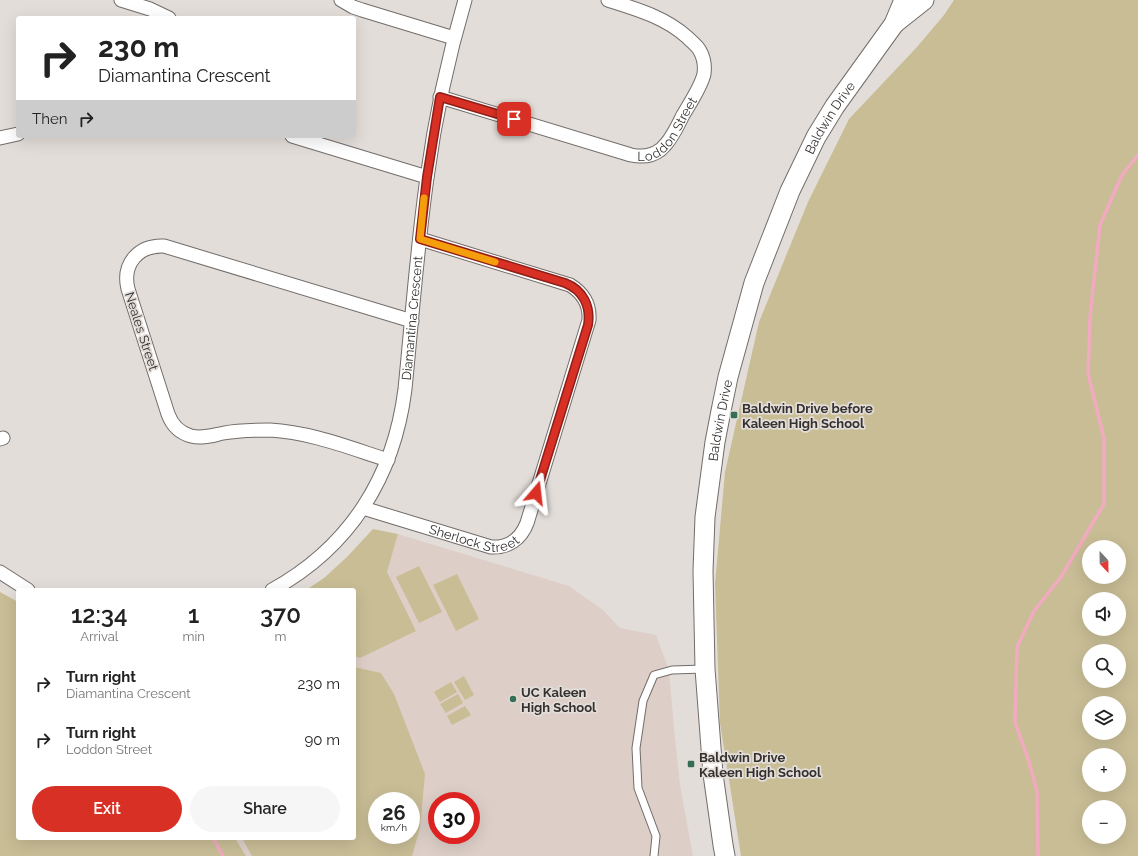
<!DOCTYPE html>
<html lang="en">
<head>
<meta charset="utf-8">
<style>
  :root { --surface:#fff; --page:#f6f6f6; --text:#222; --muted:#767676; --accent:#d93025 }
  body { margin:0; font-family:Raleway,sans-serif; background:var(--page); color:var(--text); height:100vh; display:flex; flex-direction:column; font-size:15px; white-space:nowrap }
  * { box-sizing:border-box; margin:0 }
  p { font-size:13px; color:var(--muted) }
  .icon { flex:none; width:22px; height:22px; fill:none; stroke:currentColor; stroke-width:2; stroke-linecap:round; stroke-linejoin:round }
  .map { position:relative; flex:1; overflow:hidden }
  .sheet { position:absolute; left:16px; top:588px; width:340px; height:252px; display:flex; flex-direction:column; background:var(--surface); border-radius:4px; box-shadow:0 4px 16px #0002 }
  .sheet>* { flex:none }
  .banner { position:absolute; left:16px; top:16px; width:340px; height:122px; border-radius:4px; box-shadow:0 4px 16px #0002; background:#fff; color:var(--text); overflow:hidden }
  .needle { width:26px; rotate:158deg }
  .buttons { position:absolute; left:1082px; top:540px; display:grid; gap:8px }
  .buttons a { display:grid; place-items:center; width:44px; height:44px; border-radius:50%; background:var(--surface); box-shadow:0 4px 16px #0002; font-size:20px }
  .speed { position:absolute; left:368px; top:792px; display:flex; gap:8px; font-size:20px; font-weight:700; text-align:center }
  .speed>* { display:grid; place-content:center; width:52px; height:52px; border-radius:50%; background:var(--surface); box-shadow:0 4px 16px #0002; line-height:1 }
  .speed small { font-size:10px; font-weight:400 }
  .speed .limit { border:6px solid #d22; background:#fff; color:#111 }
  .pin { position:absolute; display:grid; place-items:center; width:34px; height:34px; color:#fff; margin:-17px; border-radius:8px; box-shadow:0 2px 6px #0006 }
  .me { position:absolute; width:44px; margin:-22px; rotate:17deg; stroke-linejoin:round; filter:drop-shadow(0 0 3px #0008) }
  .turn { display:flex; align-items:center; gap:14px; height:84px; padding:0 16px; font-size:18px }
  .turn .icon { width:52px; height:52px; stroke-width:2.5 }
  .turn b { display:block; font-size:28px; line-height:34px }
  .then { display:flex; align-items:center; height:38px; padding:0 16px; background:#0003; gap:8px; font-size:15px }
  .eta { display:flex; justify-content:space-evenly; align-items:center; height:68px; text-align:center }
  .eta b { font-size:24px; font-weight:600; line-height:28px }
  .cta { display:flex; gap:8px; margin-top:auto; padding:8px 16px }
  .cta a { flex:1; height:46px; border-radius:24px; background:var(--accent); color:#fff; font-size:16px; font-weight:600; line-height:46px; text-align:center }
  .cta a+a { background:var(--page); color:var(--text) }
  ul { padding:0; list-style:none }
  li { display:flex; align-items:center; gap:12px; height:56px; padding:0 16px }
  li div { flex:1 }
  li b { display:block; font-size:15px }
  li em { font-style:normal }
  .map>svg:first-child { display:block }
</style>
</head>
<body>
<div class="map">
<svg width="1138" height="856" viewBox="0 0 1138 856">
  <rect width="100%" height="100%" fill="#e3ddd9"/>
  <path fill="#ddcfc8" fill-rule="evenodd" d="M398,534L569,586L603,610L620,628L656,635L669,670L674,728L680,785L693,856H246L235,838H354V656L360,658L387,572ZM377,801H411V835H377ZM437,801H471V835H437Z"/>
  <g fill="#c8bd95" fill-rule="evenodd">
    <path d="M954,0H1138V856H741L720,723L715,584L725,472L759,322L808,202L849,119L917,47L944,15ZM1089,547H1119V577H1089ZM1089,599H1119V629H1089ZM1089,651H1119V681H1089ZM1089,703H1119V733H1089ZM1089,755H1119V785H1089ZM1089,807H1119V837H1089Z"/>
    <path d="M373,529L398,534L387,572L416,631L360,658L354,656V590H306L324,578L347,557Z"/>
    <path d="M419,566L442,612L419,623L396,577Z"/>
    <path d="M457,574L479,619L456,631L433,585Z"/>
    <path d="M0,592L18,602V838H235L246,856H0Z"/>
    <path d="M354,667L381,673L394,694L425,774L420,828L412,856H252L242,838H354ZM377,801H411V835H377Z"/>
    <path d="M464,676L474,695L465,700L454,682Z"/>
    <path d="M451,682L457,692L440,702L434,692Z"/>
    <path d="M458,694L463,703L446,713L440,704Z"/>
    <path d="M465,706L471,715L452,725L447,716Z"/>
  </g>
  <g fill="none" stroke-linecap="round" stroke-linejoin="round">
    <g stroke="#f1aabf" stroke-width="3.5">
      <path d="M213,838L223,856"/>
      <path d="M1038,856L1037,791L1029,762L1015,722L1017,647L1034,611L1061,577L1104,504V439L1088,373L1090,317L1100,225L1122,175L1138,155"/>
    </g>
    <g stroke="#736d6a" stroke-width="9">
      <path id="service" d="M654,856L656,836L638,788L636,748L643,701L654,675L672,670L704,669"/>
    </g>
    <g stroke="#736d6a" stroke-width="15">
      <g id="minor">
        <path d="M121,0L150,9L169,18"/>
        <path d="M341,0L353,7L362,10L454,38"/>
        <path id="s1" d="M440,97L631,155C641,157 651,157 660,150C662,149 664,146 666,144C673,136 678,125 683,115C690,103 701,87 704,74C705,66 704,58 700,51C697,45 692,42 687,37C665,17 636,9 608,0"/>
        <path d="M292,136L427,177"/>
        <path d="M0,138L18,134"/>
        <path d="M0,439L3,438"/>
        <path d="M388,460C350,448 310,432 270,430C255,430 239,430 224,433C213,435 203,439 191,436C180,433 172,425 168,414L128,289C122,264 138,245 164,246L412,321"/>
        <path id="s2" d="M363,508L491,547C508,548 521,539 527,523L589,320C590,305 583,293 570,285L420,239"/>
        <path d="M0,572L28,590"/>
        <path id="s3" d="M272,590C350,547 394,477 405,389C412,319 417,248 427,178C435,118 448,58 465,0"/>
      </g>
    </g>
    <g stroke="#736d6a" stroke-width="21">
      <g id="secondary">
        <path d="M895,23L924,0"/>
        <path id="s4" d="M725,856L723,845L713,774L705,669L703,571L705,517L715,442L721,411L728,377L754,283L790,191L816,137L835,106L894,24L904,0"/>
      </g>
    </g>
    <use href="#service" stroke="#fff" stroke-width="7"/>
    <use href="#minor" stroke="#fff" stroke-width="13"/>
    <use href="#secondary" stroke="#fff" stroke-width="19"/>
  </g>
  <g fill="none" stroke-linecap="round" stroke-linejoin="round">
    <g stroke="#8d1f18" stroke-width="10">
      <path id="route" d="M514,119L440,97L427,177L420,239L565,283C583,290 591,306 588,325L536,493"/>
    </g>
    <use href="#route" stroke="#d93025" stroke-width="7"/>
    <path stroke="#f59e0b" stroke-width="7" d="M424,198L420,239L495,262"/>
  </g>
  <g fill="#346e57" stroke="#e3ddd9" stroke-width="1.5">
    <rect x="730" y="411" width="8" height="8" rx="2"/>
    <circle cx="513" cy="699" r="4"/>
    <rect x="687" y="760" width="8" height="8" rx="2"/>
  </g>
  <g text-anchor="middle" stroke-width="3.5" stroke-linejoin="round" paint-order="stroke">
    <g font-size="13" fill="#33302f" stroke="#e3ddd9">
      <text dy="5" stroke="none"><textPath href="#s4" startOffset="762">Baldwin Drive</textPath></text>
      <text dy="5" stroke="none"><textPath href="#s1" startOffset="249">Loddon Street</textPath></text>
      <text dy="5" stroke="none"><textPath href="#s3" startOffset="322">Diamantina Crescent</textPath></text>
      <text transform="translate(142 331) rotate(72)" y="5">Neales Street</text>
      <text dy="5" stroke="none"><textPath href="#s4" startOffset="438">Baldwin Drive</textPath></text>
      <text dy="5" stroke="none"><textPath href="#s2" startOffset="116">Sherlock Street</textPath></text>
    </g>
    <g font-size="13" font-weight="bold" fill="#33302f" stroke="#e3ddd9" text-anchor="start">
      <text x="742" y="413">Baldwin Drive before<tspan x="742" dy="15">Kaleen High School</tspan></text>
      <text x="521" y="697">UC Kaleen<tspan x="521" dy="15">High School</tspan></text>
      <text x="699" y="762">Baldwin Drive<tspan x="699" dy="15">Kaleen High School</tspan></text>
    </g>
  </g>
</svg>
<div class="buttons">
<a><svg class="needle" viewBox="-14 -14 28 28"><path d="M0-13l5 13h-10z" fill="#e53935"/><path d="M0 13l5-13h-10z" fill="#767676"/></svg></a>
<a><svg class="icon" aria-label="sound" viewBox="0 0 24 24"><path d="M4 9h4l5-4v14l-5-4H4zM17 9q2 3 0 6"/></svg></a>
<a><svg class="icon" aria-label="search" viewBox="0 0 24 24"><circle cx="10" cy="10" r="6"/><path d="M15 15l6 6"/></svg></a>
<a><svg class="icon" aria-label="layers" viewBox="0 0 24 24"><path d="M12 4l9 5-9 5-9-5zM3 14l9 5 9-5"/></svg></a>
<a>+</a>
<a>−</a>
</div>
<div class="speed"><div>26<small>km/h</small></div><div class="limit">30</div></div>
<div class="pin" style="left:514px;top:119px;background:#d93025"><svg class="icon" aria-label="arrive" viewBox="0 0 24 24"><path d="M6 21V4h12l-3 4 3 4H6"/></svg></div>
<svg class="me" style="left:536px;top:493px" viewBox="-20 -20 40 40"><path d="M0-17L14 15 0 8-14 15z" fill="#d93025" stroke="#fff" stroke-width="4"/></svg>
<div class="banner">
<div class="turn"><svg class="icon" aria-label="right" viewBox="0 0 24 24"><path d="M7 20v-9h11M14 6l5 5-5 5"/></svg><div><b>230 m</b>Diamantina Crescent</div></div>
<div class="then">Then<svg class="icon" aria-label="right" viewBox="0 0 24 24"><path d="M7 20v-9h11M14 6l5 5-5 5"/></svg></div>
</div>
<section class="sheet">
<div class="eta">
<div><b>12:34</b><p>Arrival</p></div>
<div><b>1</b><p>min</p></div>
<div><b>370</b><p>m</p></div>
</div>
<ul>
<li><svg class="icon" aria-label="right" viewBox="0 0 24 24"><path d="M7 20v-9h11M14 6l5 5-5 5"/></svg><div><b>Turn right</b><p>Diamantina Crescent</p></div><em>230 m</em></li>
<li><svg class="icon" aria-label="right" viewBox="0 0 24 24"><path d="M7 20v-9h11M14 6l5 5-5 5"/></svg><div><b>Turn right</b><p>Loddon Street</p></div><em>90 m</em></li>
</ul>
<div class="cta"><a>Exit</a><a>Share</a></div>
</section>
</div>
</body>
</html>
